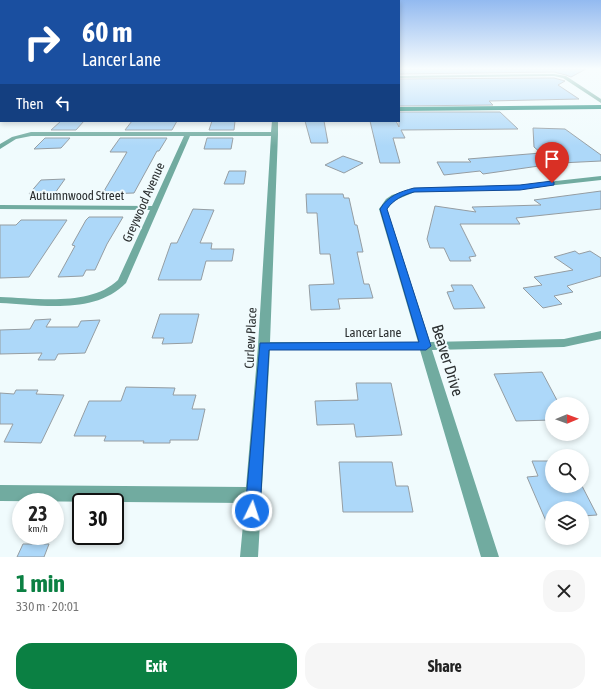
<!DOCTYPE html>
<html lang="en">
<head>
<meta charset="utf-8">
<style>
  :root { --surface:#fff; --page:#f6f6f6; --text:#222; --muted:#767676; --accent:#0b8043 }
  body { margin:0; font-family:"Asap Condensed",sans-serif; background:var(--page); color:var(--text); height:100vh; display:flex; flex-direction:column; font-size:15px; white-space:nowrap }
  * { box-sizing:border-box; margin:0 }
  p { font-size:13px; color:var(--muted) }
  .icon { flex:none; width:22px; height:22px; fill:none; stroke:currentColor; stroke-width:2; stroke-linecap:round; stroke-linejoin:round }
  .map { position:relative; height:557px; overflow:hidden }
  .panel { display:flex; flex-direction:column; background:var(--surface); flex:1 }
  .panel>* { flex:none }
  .hud { position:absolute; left:0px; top:0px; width:400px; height:122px; box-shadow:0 2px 6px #0003; background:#1a4fa0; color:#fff; overflow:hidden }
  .needle { width:26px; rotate:89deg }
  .controls { position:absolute; left:545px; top:397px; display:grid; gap:8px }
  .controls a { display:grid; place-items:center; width:44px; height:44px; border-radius:50%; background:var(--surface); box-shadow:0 2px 6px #0003; font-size:20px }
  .speed { position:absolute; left:12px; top:493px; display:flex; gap:8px; font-size:20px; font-weight:700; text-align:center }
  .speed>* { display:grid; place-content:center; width:52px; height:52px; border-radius:50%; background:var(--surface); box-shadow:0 2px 6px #0003; line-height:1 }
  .speed small { font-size:10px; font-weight:400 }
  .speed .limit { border:2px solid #111; border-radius:6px; background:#fff; color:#111 }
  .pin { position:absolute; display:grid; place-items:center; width:34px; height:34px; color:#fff; margin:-41px -17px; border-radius:50% 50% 50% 0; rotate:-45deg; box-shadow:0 0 4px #0007 }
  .pin .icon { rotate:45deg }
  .me { position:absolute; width:44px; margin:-22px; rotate:4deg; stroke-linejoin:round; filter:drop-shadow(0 0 3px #0008) }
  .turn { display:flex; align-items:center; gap:14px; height:84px; padding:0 16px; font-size:18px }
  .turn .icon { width:52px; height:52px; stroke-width:2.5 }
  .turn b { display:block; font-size:28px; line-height:34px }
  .then { display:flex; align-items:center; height:38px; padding:0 16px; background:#0003; gap:8px; font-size:15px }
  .round { display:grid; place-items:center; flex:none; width:42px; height:42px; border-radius:16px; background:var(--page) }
  .headline { display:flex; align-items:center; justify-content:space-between; height:68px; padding:0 16px }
  h1 { font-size:24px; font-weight:700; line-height:30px; color:var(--accent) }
  .primary-button { display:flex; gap:8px; margin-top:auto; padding:8px 16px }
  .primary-button a { flex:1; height:46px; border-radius:16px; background:var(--accent); color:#fff; font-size:16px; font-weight:700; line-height:46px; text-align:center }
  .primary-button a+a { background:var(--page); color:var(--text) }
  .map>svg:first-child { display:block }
</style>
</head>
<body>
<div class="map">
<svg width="601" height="557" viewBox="0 0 601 557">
  <rect width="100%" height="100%" fill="#f0fbfd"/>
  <g fill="#add8f9" stroke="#959da2">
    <path d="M399,69H586L571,77L566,75L554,72L399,74Z"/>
    <path d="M554,78L565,81L558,85L579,99L489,101L493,105L399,106V79Z"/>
    <path d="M399,112H500L518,129L401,130L405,138H393L400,163H380L370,121H396L399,127Z"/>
    <path d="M61,121H84L76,130H51Z"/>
    <path d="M132,121H177L172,130H125Z"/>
    <path d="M212,121H235L234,130H209Z"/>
    <path d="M305,121H324L328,143H311Z"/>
    <path d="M533,128L565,129L601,155V161L560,163L483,174L480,171L444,175L437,162H471L468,159L541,153L534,147Z"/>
    <path d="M45,138H70L61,148L34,149Z"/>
    <path d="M120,138H167L159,151H157L134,193L104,194L106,191H104L127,152H110Z"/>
    <path d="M207,138H233L231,149H204Z"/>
    <path d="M343,156L363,163L344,173L325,165Z"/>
    <path d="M229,171H246L244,184H224Z"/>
    <path d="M65,179L55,193L29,194L41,180Z"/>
    <path d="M601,191V209L516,218L520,224H460L476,256L469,257L471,261H450L444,248H430L427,239L435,206L476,212L472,207L541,205L534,200Z"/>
    <path d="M306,194H343L344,198H349L355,225H357L363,252H357L364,284H369L373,298L338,299L340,309L311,310L309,285L334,284L330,254H320L317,213H307Z"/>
    <path d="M193,209L214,210L200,243H212L211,249H234L232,261H206L201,280H158L171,243H177Z"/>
    <path d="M89,217H123L107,244L95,270H86L83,276L58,277L75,246L72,245L86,220Z"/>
    <path d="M21,220H67L29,277L0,278V225H16Z"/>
    <path d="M575,251L579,254L590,251L601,258V276L567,286L573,292L554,296L562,304L543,308L523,288L542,285L534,277L573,270L554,257Z"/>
    <path d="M451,285H472L485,308L454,309L447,292L454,291Z"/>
    <path d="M160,314H199L192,343L162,344L164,338H152Z"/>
    <path d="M51,319L46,327H78L81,321L100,320L85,353L58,354L55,360H38L42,353L0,354V330L30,329L35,320Z"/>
    <path d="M542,372L559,404H552V420L516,421L494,374Z"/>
    <path d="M356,383H391L402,435L356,437L354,424L317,425L315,401L358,400Z"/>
    <path d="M126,387L175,388L173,395H196L192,409H205L198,440H170V443H143L144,441H104L106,436H74L89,401H121Z"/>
    <path d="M16,390H38L36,394L64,395L41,443L4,442L13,424H0V393L14,394Z"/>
    <path d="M532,461H552V486H582L597,515L582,516V508H552V535L527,477L538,476Z"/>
    <path d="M339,462H392L396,486H408L413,512H343Z"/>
    <path d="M23,544H49L44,557H17Z"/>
  </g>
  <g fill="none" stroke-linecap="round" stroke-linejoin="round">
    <g fill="#71aba0" fill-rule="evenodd">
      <path d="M554,74L566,76L601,99V103L563,78L554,76L399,78V76Z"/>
      <path d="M272,121H278V134L270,342H418L379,209L386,199L392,195L414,188L520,185L601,176V180L520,189L415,192L398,199L392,203L387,209L430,342L564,339L601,331V339L564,347L432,350L499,557H481L420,350H270L258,557H240L245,503L0,501V485L246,487L258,346L271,136H190L126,283C95,315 40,305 0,303V297C36,298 90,307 118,280L150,210L0,209V205L152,206L184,136H31L16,139L0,149V144L12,137L31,132H271Z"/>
    </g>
    <g fill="#158576" fill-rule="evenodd">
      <path d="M601,105V109L399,111V107Z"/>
      <rect x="0" y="109" width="1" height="4"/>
    </g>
  </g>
  <linearGradient id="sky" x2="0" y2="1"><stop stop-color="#93baf0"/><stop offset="0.47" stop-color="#f8fdfe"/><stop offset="1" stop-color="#f8fdfe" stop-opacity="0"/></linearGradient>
  <rect width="601" height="146" fill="url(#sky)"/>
  <path fill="#1a73e8" stroke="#114b97" d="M552,181L554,182V185L520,190L414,192C403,195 393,200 387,209L431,346L426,350H269L260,511L258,516L252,518L247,516L245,511L260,343L419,342L380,209C388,196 399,192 414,188L520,185Z"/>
  <g text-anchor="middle" stroke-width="4" stroke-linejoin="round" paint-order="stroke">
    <g font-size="13" fill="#2c3031" stroke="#f0fbfd">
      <text x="77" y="200">Autumnwood Street</text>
      <text transform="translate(143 202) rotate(-66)" y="5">Greywood Avenue</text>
      <text x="373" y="337">Lancer Lane</text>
      <text transform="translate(250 338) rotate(-87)" y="5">Curlew Place</text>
    </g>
    <g font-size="16" fill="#2c3031" stroke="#f0fbfd">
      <text transform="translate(448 360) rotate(73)" y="6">Beaver Drive</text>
    </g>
  </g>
</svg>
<div class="controls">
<a><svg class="needle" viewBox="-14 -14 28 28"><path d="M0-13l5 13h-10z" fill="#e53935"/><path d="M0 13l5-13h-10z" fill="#767676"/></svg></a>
<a><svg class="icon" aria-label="search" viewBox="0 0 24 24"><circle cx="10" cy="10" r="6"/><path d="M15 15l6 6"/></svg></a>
<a><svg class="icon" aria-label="layers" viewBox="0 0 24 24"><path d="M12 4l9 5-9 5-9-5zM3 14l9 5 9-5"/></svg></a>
</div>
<div class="speed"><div>23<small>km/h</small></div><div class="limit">30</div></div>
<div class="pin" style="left:552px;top:183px;background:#d93025"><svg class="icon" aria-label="arrive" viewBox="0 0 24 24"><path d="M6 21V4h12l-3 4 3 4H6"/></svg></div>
<svg class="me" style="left:252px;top:511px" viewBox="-20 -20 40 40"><circle r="17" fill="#1a73e8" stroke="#fff" stroke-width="3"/><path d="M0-11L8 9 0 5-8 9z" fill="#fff"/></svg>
<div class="hud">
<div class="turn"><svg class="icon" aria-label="right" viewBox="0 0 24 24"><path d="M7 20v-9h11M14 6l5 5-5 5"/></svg><div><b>60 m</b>Lancer Lane</div></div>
<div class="then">Then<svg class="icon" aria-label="left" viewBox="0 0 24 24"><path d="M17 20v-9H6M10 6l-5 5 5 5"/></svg></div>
</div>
</div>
<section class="panel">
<div class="headline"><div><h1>1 min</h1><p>330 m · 20:01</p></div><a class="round"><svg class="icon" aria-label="close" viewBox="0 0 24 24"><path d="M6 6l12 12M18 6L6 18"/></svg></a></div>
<div class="primary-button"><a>Exit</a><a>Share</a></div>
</section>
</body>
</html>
